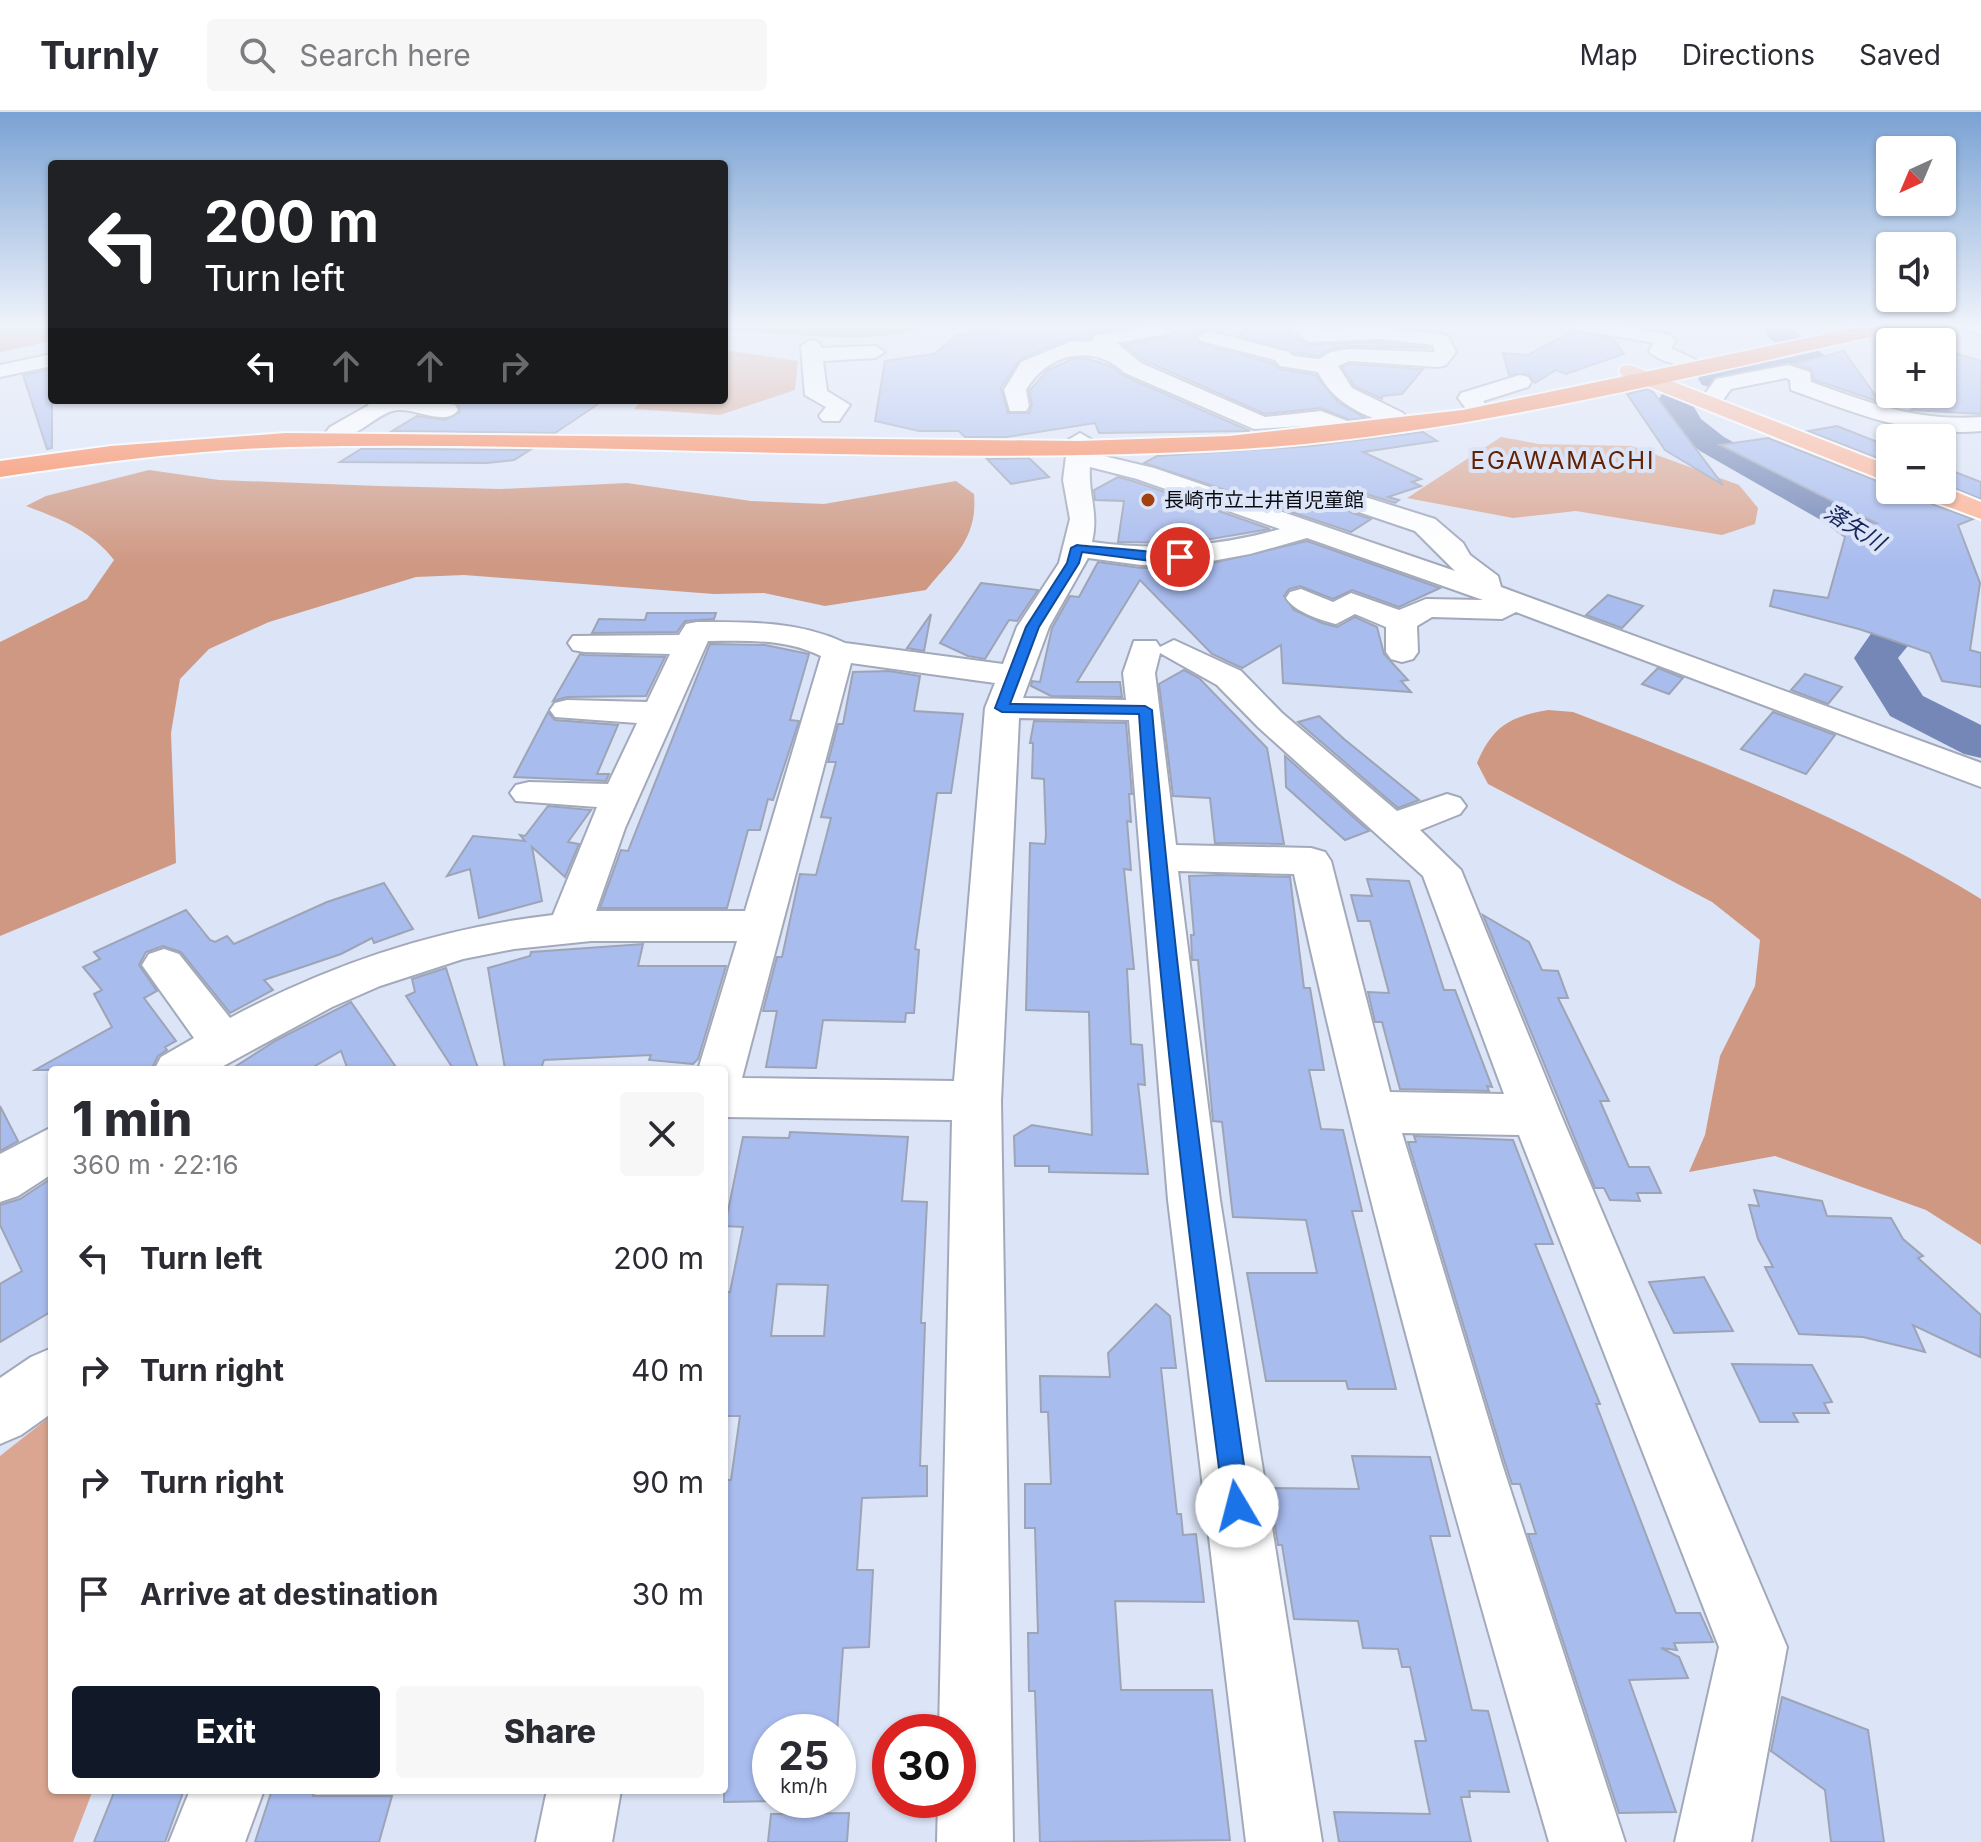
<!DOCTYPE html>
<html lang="en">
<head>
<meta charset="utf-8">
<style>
  :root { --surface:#fff; --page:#f7f7f7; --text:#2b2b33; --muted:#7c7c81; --line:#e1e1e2; --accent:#111827 }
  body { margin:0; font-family:Inter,"Noto Sans JP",sans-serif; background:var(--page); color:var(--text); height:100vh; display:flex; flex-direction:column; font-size:30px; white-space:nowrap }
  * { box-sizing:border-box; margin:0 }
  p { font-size:26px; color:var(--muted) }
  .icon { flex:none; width:44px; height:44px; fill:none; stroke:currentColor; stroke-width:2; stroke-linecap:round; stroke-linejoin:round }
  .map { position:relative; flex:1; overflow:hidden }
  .side { position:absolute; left:48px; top:954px; width:680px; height:728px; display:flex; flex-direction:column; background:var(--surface); border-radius:8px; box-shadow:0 2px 6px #0004 }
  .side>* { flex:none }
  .banner { position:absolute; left:48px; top:48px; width:680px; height:244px; border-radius:8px; box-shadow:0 2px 6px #0004; background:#202124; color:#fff; overflow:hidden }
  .needle { width:52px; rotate:224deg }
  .controls { position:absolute; left:1876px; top:24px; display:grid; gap:16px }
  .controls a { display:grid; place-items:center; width:80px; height:80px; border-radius:8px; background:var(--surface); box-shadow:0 2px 6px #0004; font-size:40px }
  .speed { position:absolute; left:752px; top:1602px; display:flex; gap:16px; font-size:40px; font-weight:700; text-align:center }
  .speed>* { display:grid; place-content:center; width:104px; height:104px; border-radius:50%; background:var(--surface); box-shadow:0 2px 6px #0004; line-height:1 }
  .speed small { font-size:20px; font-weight:400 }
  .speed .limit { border:12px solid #d22; background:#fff; color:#111 }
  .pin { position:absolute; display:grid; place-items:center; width:68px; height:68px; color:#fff; margin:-34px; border:4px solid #fff; border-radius:50%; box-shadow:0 2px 8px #0007 }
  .me { position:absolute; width:88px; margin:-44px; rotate:352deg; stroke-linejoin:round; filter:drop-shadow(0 0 6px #0008) }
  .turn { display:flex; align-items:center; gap:28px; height:168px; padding:0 24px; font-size:36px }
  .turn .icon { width:104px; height:104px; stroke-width:2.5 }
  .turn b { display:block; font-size:56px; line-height:68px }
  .lanes { display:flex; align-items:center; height:76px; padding:0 24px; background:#0003; justify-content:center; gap:40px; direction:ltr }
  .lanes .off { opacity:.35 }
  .round { display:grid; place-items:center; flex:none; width:84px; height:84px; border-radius:8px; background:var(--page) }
  .summary { display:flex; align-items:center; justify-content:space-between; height:136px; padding:0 24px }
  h1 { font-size:48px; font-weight:800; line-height:60px }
  .button { display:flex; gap:16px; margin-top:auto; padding:16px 24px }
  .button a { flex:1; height:92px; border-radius:8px; background:var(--accent); color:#fff; font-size:32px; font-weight:800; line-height:92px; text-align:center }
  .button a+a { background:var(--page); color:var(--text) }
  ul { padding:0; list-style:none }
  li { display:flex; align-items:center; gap:24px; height:112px; padding:0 24px }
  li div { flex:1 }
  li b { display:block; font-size:30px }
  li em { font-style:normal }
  header { display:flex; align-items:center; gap:48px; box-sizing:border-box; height:112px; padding:0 40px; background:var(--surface); border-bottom:2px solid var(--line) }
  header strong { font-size:38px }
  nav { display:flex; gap:44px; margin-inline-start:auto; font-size:28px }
  .search { width:560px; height:72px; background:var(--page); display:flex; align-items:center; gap:20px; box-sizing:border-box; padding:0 28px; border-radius:8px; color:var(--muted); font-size:30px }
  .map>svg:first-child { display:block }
</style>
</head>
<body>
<header>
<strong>Turnly</strong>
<div class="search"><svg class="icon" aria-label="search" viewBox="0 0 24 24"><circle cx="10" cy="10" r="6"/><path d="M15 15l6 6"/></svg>Search here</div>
<nav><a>Map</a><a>Directions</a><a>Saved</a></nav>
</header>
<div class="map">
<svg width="1981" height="1730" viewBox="0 0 1981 1730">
  <rect width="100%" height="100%" fill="#dce4f7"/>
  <g fill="#dba691">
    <path d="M724,238L798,249L795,278L720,303L634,297L642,288H724Z"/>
    <path d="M1501,325L1539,332L1632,334L1739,373L1758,396L1755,412L1722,423L1576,399L1513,406L1407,386Z"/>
    <path d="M52,1303V1678H93L73,1730H0V1344Z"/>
  </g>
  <g fill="#cf9882">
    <path d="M0,211H52V229L0,240Z"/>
    <path d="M724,211H934C891,237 776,220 724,218Z"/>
    <path d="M149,358L219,368L379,374L501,377L627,371L751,389L824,392L956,369L974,382C978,427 953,445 926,478L825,494L764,481L714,482L464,463L416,465L269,510L209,537L180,567L171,621L176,751L0,824V530L87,487L114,448C91,418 60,407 26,394L46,384Z"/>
    <path d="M1548,598L1573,600C1712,653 1854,709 1981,787V1133L1926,1098L1775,1044L1689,1060L1705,1023L1720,944L1755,874L1760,828L1712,790L1488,672L1477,651C1493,614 1509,605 1548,598Z"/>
  </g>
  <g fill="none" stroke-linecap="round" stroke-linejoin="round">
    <g fill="#7587b6" fill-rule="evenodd">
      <path d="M1765,211H1791V215L1825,244L1819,256L1713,276L1702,273L1698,267L1702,261L1793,244L1767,224Z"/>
      <path d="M1674,278L1685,280L1701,307L1724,325C1774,353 1912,416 1938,462C1942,470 1941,482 1942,492L1898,546L1923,584L1981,613V646L1964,642L1890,604L1854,546L1877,513L1900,489V468L1868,435L1700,339L1677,320L1659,287L1663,280Z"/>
    </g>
  </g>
  <g fill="#a9bcee" stroke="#9da4b6" stroke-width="2" fill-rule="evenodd">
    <path d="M999,211L1136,213L1093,221L1090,227L1071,226L1020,247L1001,276L1008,301H1029L1032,293L1029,279L1048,258L1072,247L1085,246L1111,254L1124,264L1250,319L1099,321L1095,311L1007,325H965L959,319H919L875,309L885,249L934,242L957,223L965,224L973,215L993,217Z"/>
    <path d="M1250,211H1293L1288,217L1290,222L1309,233L1377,230L1431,236L1349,234L1330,237L1318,244L1294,241L1239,224Z"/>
    <path d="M1193,212L1208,216L1195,224L1200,232L1273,251L1280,257L1316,263L1338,290L1365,306L1350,308L1321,296L1265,302L1143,248L1124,233L1166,225Z"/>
    <path d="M1574,219L1612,226L1624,242L1566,262L1556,258L1535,271L1529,262L1509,263L1503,241L1528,243Z"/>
    <path d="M1942,237L1981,249V302L1911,298L1942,282Z"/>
    <path d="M1844,239L1880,290L1814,268L1811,257L1794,252Z"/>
    <path d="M1350,252L1423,257L1402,282L1382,284V287L1354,274L1342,255Z"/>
    <path d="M52,257V336L47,337L23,263Z"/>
    <path d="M1648,277L1653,280L1723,373L1665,338L1627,282Z"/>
    <path d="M444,288H604L555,321L392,319L417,304L445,308L460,300L458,291Z"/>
    <path d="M1837,314L1890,335V351L1808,319Z"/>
    <path d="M1423,320L1437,329L1363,340L1421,367L1412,370L1421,374L1388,385L1399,388L1395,391L1363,381L1352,383L1346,390L1350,400L1371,407L1351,420L1144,351L1157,344L1311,334Z"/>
    <path d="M1768,326L1890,374V378H1912L1918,387L1973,407L1958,413L1980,471L1970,538L1981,541V575L1942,569L1930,541L1859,517L1770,494L1774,478L1828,486L1845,425L1829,413L1876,411L1720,333Z"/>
    <path d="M361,337H405L530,338L514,348L487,351L340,350Z"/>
    <path d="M1029,346L1049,365L1011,372L987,347Z"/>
    <path d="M1942,355L1981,370V387L1942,371Z"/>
    <path d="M1118,365L1136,370L1270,417L1187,431L1118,430L1124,389L1095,388L1094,378Z"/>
    <path d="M1307,429L1440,476L1399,495L1352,478L1333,487L1300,474L1289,477L1284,484L1294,498L1322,511L1337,515L1355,505L1377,515L1384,542L1408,568L1401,569L1411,580L1283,571L1281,533L1242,556L1212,542L1140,468L1077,570H1120L1122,585L1051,584L1031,574L1032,569L1040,570L1052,516L1070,484L1079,485L1098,450L1141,456H1191Z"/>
    <path d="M981,471L1038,478L1017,509L1009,508L985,547L968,544L940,531Z"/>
    <path d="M1608,483L1643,494L1622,516L1586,503Z"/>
    <path d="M647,501H716L714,507L685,509L677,520L592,521L599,507L645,508Z"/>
    <path d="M931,502L924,539L907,536Z"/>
    <path d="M710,532L765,533L809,542L790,608L799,609L773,688L768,687L760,718H748L727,796H600L621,738L628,739Z"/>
    <path d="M580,542L584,543L665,545L646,584L567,585L553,589Z"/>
    <path d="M1658,556L1683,566L1669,582L1642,572Z"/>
    <path d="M1184,558L1199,566L1267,636L1284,732L1215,731L1210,686L1173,684L1159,572Z"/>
    <path d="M889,559L920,564L914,599L963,602L951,681H937L915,837L919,838L914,901H906L905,910L823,908L816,956L766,955L777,899H763L777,845H782L800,762L816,763L831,706L821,705L836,650H828L838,612H843L853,560Z"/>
    <path d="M1805,562L1842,575L1828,592L1791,578Z"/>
    <path d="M548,600L555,608L618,613L597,662H609L606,669L514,665Z"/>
    <path d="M1773,600L1835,623L1806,662L1741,637Z"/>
    <path d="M1319,604L1344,627L1419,688L1398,696L1298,610Z"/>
    <path d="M1034,609L1126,611L1132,682H1129L1131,710L1127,709L1131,758L1124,757L1134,857H1127L1131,932L1142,933L1145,973L1138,972L1148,1062L1049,1060V1054H1015L1014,1024L1032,1013L1092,1023L1089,900L1026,898L1030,731L1045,732L1046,723L1044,667L1032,666L1033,631H1030Z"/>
    <path d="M1285,644L1369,719L1345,728L1286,675Z"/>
    <path d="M548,694L591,698L568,730L579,732L565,765L532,735L542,789L479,806L470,757L447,764L473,724L525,729L520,723L525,724Z"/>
    <path d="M1219,763L1290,765L1304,876H1310L1324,958H1309L1321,1017L1343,1018L1362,1099H1352L1396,1277H1348L1346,1269H1266L1247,1161H1317L1306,1108L1233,1105L1222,1010L1213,1009L1198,848H1192L1191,823H1194L1189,764Z"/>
    <path d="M1367,767L1409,769L1444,878H1455L1492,975L1487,974L1489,979L1400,977L1382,910H1375L1368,880L1389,881L1370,809H1358L1351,783L1372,784Z"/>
    <path d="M384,771L413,817L374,831L372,826L341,842L264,868L273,878L230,901L181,840L163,834L146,840L139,853L157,879L144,886L176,929L165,935L167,938L158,944L151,958H35L112,915L94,882L102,878L83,855L100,847L94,840L186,798L210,828L215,830L227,824L234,832L327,790Z"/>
    <path d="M1483,803L1529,830L1542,858L1558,859L1568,886H1558L1609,989H1600L1629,1055H1649L1661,1081H1637L1640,1089L1610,1088L1604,1076H1595Z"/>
    <path d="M643,832L638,854H726L698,947L693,952L649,948L651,943L544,948L541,957H505L488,856L530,844L531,840Z"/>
    <path d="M446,856L475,948L479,958H454L406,884L415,880L412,867Z"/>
    <path d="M351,890L398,958H348L341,939L308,958H230L275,929Z"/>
    <path d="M0,994L18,1029L0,1039Z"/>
    <path d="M790,1020L908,1025L902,1089L927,1090L921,1211H925L920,1354H927V1384L862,1386L857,1458H873L869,1535L843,1536L837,1620H770V1689L724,1690V1368H731L740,1304H724V1180H730L743,1115L725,1114L743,1025L789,1026ZM777,1172L828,1173L824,1224H771Z"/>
    <path d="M1414,1024L1513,1028L1553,1132H1535L1600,1292H1596L1676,1501H1700L1713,1530L1674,1531L1677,1538L1661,1536L1679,1545L1688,1566L1629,1568L1676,1700L1619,1701L1528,1422H1536L1520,1372H1512L1505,1351L1408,1030H1416Z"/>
    <path d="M52,1066V1199L0,1230V1172L22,1159L0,1113V1093L20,1087Z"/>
    <path d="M1754,1078L1822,1089L1827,1104L1891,1106L1903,1127L1923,1144L1918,1146L1981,1203L1980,1245L1913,1213L1925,1240L1863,1225L1799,1222L1765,1155H1773L1758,1127L1749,1093L1759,1094Z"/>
    <path d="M1704,1165L1733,1219L1674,1221L1649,1170Z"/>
    <path d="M1156,1192L1170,1204L1176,1256H1161L1177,1402H1181L1183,1423L1196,1422L1204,1490L1115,1489L1121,1578H1212L1230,1728L1040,1730L1035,1579H1029L1028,1521H1038L1035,1416H1025V1372H1051L1048,1300H1041L1040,1264L1110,1265L1108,1241Z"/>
    <path d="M1732,1252L1812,1253L1832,1290L1824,1291L1829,1301H1793L1798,1310H1760Z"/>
    <path d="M1352,1344L1430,1345L1450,1424H1430L1472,1598L1488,1599L1509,1680L1469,1679L1470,1685H1461L1471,1730H1339L1334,1700L1430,1702L1415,1629H1426L1410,1555H1402L1398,1537L1363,1536L1358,1509L1294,1507L1282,1433H1278L1269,1376L1359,1377Z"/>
    <path d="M1782,1585L1868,1618L1884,1730H1831L1825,1678L1771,1639Z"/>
    <path d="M115,1678H184L165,1730H94Z"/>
    <path d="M272,1678H315L313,1684H392L379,1730H255Z"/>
    <path d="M849,1701L847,1730H768L771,1702Z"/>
  </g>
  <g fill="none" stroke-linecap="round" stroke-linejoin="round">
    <g stroke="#a2a9bb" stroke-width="4">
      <g id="minor">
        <path d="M1138,211H1161L1168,218L1165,222L1117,231L1141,251L1265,305L1321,299L1347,309L1351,314L1339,321L1318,313L1254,317L1125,261C1093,231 1048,241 1026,278L1029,294L1026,299H1010L1004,278L1021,250L1072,229L1092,230L1094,224L1141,215Z"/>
        <path d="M1298,211H1325L1316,218L1380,215L1441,222L1448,224L1456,240L1446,253L1439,255L1349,249L1338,254L1352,276L1403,301L1407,306L1395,313C1364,305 1332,290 1318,260L1280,254L1275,248L1201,229L1198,225L1208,219L1289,240L1293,244L1319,247L1331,240L1349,237L1435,240L1433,233L1380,227L1309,230L1291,217Z"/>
        <path d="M1566,211H1609L1670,223L1676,229L1671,236L1696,248L1685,254C1674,252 1656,248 1649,239L1654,231L1576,217Z"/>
        <path d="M1953,211H1981V223Z"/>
        <path d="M811,228L818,230L822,236L875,234L885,240L875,246L823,249L827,279L850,293L839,309H823L819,304L826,295L805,283L801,234Z"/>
        <path d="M52,242V254L0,265V253Z"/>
        <path d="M1788,253L1810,260L1811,270C1871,291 1916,310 1981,305V319C1910,325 1856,301 1791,278L1790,268L1786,266L1731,277L1723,288L1715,290L1704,283L1716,267Z"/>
        <path d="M1520,263L1528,265L1531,270L1528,275L1483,289L1486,293L1483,298H1467L1458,286L1461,281Z"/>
        <path d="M363,288H424L455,293L458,298C445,316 411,293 392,299C371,306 353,331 330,325L326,320L330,315L369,293Z"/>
        <path d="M1080,321L1092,328L1091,341L1154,356L1455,459L1415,419L1353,398L1349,392L1353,386L1362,384L1435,407L1463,431L1470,443L1498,464L1501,475L1981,651V675L1516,500L1502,507L1432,505L1417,514L1418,540L1413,547L1402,550L1391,547L1386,540V515L1355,502L1336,512C1320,508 1295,500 1286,486L1290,480L1301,477L1333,490L1351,481L1399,498L1426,487L1483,488L1307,426L1250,442L1190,453H1141L1088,446L1049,515L1023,586L1126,588L1123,561L1134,529H1156L1160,535L1174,528L1241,559L1282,601L1397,699L1447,682L1460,686L1466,694L1460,702L1420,718L1461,758L1561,1003L1787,1535L1751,1730H1675L1719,1535L1519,1023L1402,1021L1502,1352L1625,1730H1549C1456,1409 1364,1088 1294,762L1178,759L1220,1088L1322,1730H1246L1168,1088L1129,608L1019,606L1001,989L1013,1730H937L938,1688H958V1620H939L952,1008L724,1005V958H698L737,829H591L514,837L463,847L380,874L332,895L216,958H154L161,945L194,926L142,853L149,842L164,837L179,842L230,906C331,852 439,816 553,803L597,695L516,689L510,681L516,673L529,670L608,672L637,611L555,605L550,598L555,591L567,588L647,590L670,542L584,540L573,538L568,531L573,524L679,523L686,512L697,510C749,510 798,509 845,531L1003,552L1017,515L1059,451L1070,407L1063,368L1068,328ZM1090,355L1137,367L1280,417C1216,435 1158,439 1092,430C1099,401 1088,383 1090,355ZM708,529C747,529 785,526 821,544L745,799H596L625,716ZM1160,541L1217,573L1258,615L1423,764L1504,982L1390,980L1331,749L1325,740L1311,736L1176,733L1155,561ZM851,551L995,571L985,596L954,969L742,966Z"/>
        <path d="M52,1015V1062L18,1084L0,1090V1042Z"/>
        <path d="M52,1236V1301L21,1323L0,1332V1266L31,1245Z"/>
        <path d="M190,1678H264L245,1730H169Z"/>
        <path d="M547,1678H621L612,1730H536Z"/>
      </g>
    </g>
    <g stroke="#fff" stroke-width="4">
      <g id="major">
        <path d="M1630,253L1890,354V371L1622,264L1619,259L1622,254Z"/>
        <path d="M1942,374L1981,390V407L1919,384L1915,378H1942Z"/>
      </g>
    </g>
    <g stroke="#fff" stroke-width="4">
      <path id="highway" d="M1879,211H1918L1908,217C1682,265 1456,326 1224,338C913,355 600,328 288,335C192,338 95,351 0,365V349L111,334L286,321L1079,329L1229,324L1463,298Z"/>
    </g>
    <use href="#minor" fill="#fff" fill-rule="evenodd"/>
    <use href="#major" fill="#feb395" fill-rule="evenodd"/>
    <use href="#highway" fill="#fd814e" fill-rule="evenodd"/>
  </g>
  <linearGradient id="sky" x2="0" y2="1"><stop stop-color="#7aa2d4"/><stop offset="0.47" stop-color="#eff3fb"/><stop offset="1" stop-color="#eff3fb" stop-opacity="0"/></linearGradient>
  <rect width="1981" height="453" fill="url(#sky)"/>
  <path fill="#1a73e8" stroke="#114b97" stroke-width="2" d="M1077,433C1092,435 1181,441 1186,445L1151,449L1082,440L1079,451L1039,515L1010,592L1145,594L1152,598C1175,865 1211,1129 1250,1394L1247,1403L1237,1407L1228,1403L1224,1394C1189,1130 1157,867 1139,602L1002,600L995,596L1026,515L1067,451L1071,436Z"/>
  <circle fill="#a4400d" stroke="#dce4f7" stroke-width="3" cx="1148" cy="388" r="8"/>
  <g text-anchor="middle" stroke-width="8" stroke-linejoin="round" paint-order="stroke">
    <g font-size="20" fill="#090b11" stroke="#dce4f7" text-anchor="start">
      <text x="1164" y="395">長崎市立土井首児童館</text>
    </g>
    <g font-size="22" font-style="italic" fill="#15235c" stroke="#dce4f7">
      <text transform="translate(1855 415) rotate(32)" y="8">落矢川</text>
    </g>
    <g font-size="24" letter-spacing="2" fill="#622203" stroke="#dce4f7">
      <text x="1563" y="357">EGAWAMACHI</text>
    </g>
  </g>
</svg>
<div class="controls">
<a><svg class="needle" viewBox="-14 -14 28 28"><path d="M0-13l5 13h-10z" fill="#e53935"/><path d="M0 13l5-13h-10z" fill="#7c7c81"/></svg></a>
<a><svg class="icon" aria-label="sound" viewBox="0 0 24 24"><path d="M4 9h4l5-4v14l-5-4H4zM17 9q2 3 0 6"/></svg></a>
<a>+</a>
<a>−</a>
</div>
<div class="speed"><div>25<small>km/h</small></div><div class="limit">30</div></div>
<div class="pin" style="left:1180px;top:445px;background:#d93025"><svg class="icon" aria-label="arrive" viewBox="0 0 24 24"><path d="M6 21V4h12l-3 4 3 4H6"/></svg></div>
<svg class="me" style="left:1237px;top:1394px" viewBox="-20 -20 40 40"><circle r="19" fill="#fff"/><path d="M0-13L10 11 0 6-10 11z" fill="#1a73e8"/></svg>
<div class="banner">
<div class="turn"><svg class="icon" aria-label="left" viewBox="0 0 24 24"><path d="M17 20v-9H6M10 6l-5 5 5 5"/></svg><div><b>200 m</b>Turn left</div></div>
<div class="lanes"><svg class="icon" aria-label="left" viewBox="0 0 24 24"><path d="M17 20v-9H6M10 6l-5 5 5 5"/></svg><svg class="icon off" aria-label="ahead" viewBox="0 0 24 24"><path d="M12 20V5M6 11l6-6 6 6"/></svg><svg class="icon off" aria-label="ahead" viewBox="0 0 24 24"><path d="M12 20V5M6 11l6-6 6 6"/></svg><svg class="icon off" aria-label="right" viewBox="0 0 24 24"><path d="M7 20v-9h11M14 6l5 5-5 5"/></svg></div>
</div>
<section class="side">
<div class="summary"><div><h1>1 min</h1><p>360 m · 22:16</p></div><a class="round"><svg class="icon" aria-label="close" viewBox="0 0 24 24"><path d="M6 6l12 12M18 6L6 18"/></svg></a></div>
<ul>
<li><svg class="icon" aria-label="left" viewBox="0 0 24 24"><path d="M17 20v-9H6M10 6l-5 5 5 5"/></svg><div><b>Turn left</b></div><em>200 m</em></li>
<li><svg class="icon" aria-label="right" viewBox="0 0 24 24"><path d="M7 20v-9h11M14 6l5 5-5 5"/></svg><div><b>Turn right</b></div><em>40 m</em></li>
<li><svg class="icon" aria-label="right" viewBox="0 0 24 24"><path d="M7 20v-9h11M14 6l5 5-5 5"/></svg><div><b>Turn right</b></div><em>90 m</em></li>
<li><svg class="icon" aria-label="arrive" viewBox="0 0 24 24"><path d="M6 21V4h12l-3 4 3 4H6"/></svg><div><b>Arrive at destination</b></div><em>30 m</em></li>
</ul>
<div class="button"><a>Exit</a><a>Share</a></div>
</section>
</div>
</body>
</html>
